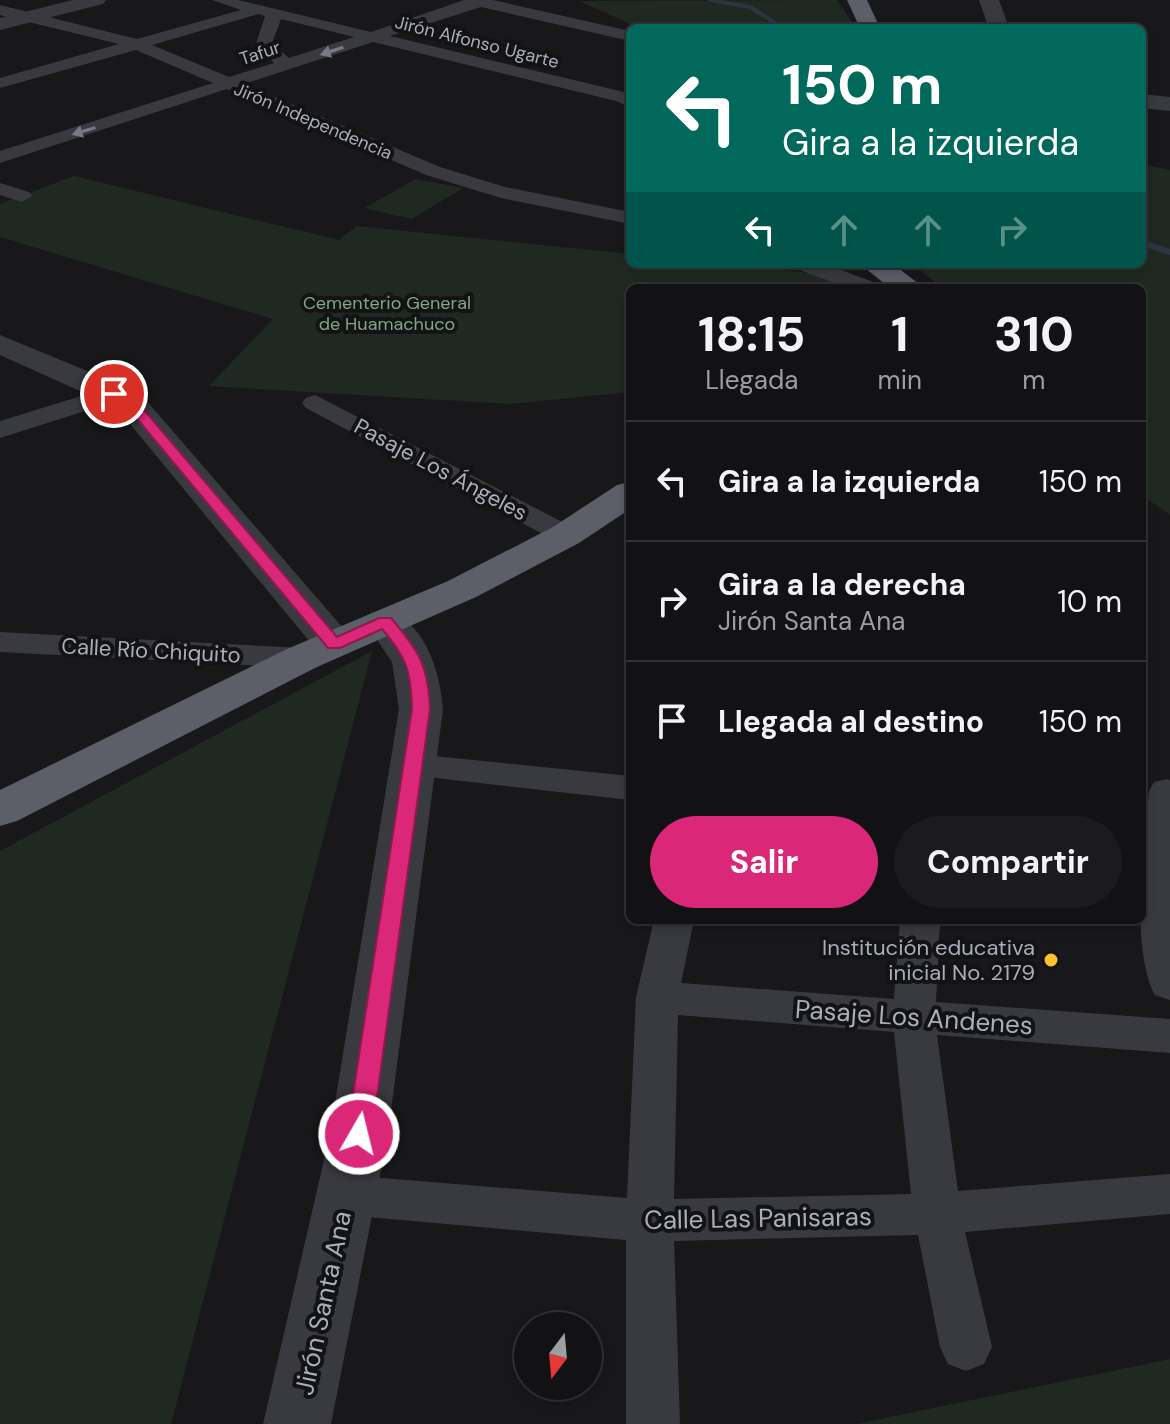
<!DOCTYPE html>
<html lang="es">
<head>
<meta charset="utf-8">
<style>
  :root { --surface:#121214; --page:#1b1b1d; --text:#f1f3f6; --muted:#9c9ea0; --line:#313234; --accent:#db2777 }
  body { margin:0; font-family:"DM Sans",sans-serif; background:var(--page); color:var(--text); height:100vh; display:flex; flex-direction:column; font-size:30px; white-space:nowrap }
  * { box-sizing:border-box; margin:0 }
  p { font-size:26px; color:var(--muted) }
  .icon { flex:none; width:44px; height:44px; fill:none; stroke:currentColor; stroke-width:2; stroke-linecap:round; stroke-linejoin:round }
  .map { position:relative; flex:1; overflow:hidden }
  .sheet { position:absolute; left:626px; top:284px; width:520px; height:640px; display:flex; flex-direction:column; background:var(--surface); border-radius:12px; box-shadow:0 4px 12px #0003,0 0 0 2px var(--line) }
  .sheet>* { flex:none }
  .guide { position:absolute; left:626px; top:24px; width:520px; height:244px; border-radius:12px; box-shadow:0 4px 12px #0003,0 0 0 2px var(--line); background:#00695c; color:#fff; overflow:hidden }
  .needle { width:52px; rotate:196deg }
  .controls { position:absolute; left:514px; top:1312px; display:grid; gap:16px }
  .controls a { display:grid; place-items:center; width:88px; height:88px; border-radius:50%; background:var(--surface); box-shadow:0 4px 12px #0003,0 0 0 2px var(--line); font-size:40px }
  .pin { position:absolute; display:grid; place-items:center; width:68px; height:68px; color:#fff; margin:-34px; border:4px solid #fff; border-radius:50%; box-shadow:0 2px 8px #0007 }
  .me { position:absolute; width:88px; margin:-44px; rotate:8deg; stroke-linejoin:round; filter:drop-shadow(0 0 6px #0008) }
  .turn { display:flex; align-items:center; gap:28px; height:168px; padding:0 24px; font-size:36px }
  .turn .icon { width:104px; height:104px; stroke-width:2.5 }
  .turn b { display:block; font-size:56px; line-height:68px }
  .lanes { display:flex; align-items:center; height:76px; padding:0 24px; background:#0003; justify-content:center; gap:40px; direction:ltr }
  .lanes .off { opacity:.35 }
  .eta { display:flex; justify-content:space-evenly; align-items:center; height:136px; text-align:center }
  .eta b { font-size:48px; font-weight:700; line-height:56px }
  .cta { display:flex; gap:16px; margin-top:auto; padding:16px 24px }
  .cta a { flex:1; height:92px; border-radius:48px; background:var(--accent); color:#fff; font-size:32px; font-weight:700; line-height:92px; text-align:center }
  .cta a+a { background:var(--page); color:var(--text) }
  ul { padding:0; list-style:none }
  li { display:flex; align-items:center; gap:24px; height:120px; padding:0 24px; border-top:2px solid var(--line) }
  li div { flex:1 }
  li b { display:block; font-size:30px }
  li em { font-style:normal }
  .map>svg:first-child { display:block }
</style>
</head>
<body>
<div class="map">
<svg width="1170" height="1424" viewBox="0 0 1170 1424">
  <rect width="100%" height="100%" fill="#18181a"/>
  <g fill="#1f2921">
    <path d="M837,0L856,28H639L579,1Z"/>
    <path d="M1142,164L1170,170V515L1142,495V288H943L912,264H1142Z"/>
    <path d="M74,176L339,240L357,226L630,254V264H723L843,276L847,288H630V392L511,404L209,386L273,319L0,237V204Z"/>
    <path d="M416,179L463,188L412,219L364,208Z"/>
    <path d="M372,651L171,1424H0V851Z"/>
    <path d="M1170,1359V1424H856Z"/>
  </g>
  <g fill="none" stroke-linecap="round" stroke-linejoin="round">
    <path stroke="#2d363f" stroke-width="4" d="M710,0L750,7L783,28"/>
    <path stroke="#2d363f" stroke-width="6" d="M1142,243L1170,252"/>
    <g fill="#393940" fill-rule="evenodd">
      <path d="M212,0H238L371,32L464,0H493L630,31V41L481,7L390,36L628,93L630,107L616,101L373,42L244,84L440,167L505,187L630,212V224L501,198L426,175L227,89L0,163V151L213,83L136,50L0,88V78L119,44L0,15V5L137,39L241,10ZM259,14L265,16L256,44L274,63L229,77L152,45ZM281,19L354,37L289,58L272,43Z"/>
      <path d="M0,183L29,192L32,196L22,202L0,195Z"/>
      <path d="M794,264H825L876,283L879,288H848L797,269Z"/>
      <path d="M114,386L123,389L127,394L123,399L0,438V421Z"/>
      <path d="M315,395L576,529L581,535L576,541H556L306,408L302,403L306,398Z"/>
      <path d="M0,632L302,648L314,651L318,658L314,665L302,668L0,652Z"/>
      <path d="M414,754L630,776V800L401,774L396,766L401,758Z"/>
      <path d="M1167,779L1170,780V1000L1155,995C1130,948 1144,845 1149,791L1154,782Z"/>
      <path d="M654,920H694L681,983L894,999L900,920H940L936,1002L1170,1019V1053L937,1035L958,1191L1170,1174V1214L965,1232L992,1347L984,1364L966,1371L948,1364L940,1347L918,1235L674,1241L680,1424H626V1240L346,1215L329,1209L322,1195L329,1181L346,1175L627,1198L636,997ZM678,1015L894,1032L911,1194L674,1199Z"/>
    </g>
    <g fill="#393940" fill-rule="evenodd">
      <path d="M73,0H106L103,4L0,30V18Z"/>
      <path d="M979,0H999L1009,28H989Z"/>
      <path d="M1142,94L1170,97V111L1142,108Z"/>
      <path d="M0,335L126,387L145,399L349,635L355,644L349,653L334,656L319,653L121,413L102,401L0,355Z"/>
      <path d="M385,610C424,619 441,673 443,709L388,1134L331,1424H263L330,1134L399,709L392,662L365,622L371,613Z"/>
    </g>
    <g fill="#5c5e68" fill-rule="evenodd">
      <path d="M847,0H867L880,28H860Z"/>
      <path d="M860,264H893L924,288H890Z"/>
      <path d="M630,482V509L579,543L476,597L317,667L17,821L0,826V790L287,649L448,581L553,527L617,485Z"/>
    </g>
  </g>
  <defs><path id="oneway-solid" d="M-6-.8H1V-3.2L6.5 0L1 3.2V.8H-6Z" transform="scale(2)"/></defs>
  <g fill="#777984">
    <use href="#oneway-solid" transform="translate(332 51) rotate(162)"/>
    <use href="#oneway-solid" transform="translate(84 131) rotate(163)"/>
  </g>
  <path fill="#db2777" stroke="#8e194d" stroke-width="2" d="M110,391H119L138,403L337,637L379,618H391C419,651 428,665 430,709L372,1134L368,1141L359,1144L351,1141L347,1134L412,709C411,671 407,658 382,629L340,648H328L129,409L110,397Z"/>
  <circle fill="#fdc12d" stroke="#131315" stroke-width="3" cx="1051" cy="960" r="8"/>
  <g text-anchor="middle" stroke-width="8" stroke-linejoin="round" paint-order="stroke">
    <g font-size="18" fill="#a9aebb" stroke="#131315">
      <text transform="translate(477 42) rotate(14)" y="6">Jirón Alfonso Ugarte</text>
      <text transform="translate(260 53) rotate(-18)" y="6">Tafur</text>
      <text transform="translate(313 121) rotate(23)" y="6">Jirón Independencia</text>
    </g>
    <g font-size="18" fill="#7fa784" stroke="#131315">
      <text x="387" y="309">Cementerio General<tspan x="387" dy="21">de Huamachuco</tspan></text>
    </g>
    <g font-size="22" fill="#a9aebb" stroke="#131315">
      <text transform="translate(441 469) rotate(28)" y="8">Pasaje Los Ángeles</text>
      <text transform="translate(151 650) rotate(3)" y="8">Calle Río Chiquito</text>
    </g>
    <g font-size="22" fill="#a9aebb" stroke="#131315" text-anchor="end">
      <text x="1035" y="955">Institución educativa<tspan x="1035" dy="25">inicial No. 2179</tspan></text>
    </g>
    <g font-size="26" fill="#a9aebb" stroke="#131315">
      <text transform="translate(914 1017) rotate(4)" y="9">Pasaje Los Andenes</text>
      <text transform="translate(758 1218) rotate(-1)" y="9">Calle Las Panisaras</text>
      <text transform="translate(323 1303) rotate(-78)" y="9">Jirón Santa Ana</text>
    </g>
  </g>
</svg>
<div class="controls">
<a><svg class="needle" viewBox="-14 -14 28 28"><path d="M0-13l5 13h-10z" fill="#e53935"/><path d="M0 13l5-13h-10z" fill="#9c9ea0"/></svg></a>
</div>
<div class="pin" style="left:114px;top:394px;background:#d93025"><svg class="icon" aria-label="arrive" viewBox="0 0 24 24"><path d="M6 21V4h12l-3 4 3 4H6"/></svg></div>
<svg class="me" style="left:359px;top:1134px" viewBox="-20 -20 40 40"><circle r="17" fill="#db2777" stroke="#fff" stroke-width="3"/><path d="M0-11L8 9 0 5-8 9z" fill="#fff"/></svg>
<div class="guide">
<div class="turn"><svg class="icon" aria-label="left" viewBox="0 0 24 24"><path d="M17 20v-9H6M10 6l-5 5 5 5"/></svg><div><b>150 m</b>Gira a la izquierda</div></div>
<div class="lanes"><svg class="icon" aria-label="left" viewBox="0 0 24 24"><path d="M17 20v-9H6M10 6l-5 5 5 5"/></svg><svg class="icon off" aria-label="ahead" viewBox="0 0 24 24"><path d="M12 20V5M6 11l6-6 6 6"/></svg><svg class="icon off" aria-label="ahead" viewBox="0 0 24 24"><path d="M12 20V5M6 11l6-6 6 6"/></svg><svg class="icon off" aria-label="right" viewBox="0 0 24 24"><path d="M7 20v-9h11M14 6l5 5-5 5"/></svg></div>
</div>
<section class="sheet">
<div class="eta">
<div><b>18:15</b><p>Llegada</p></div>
<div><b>1</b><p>min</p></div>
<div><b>310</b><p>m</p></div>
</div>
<ul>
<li><svg class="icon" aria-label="left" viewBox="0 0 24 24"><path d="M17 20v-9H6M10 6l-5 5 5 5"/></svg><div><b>Gira a la izquierda</b></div><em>150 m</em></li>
<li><svg class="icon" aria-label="right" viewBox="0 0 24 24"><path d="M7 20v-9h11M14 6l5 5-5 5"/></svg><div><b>Gira a la derecha</b><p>Jirón Santa Ana</p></div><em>10 m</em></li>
<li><svg class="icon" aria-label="arrive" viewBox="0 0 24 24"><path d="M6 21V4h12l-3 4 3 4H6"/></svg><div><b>Llegada al destino</b></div><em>150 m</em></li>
</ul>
<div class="cta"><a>Salir</a><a>Compartir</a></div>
</section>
</div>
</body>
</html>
